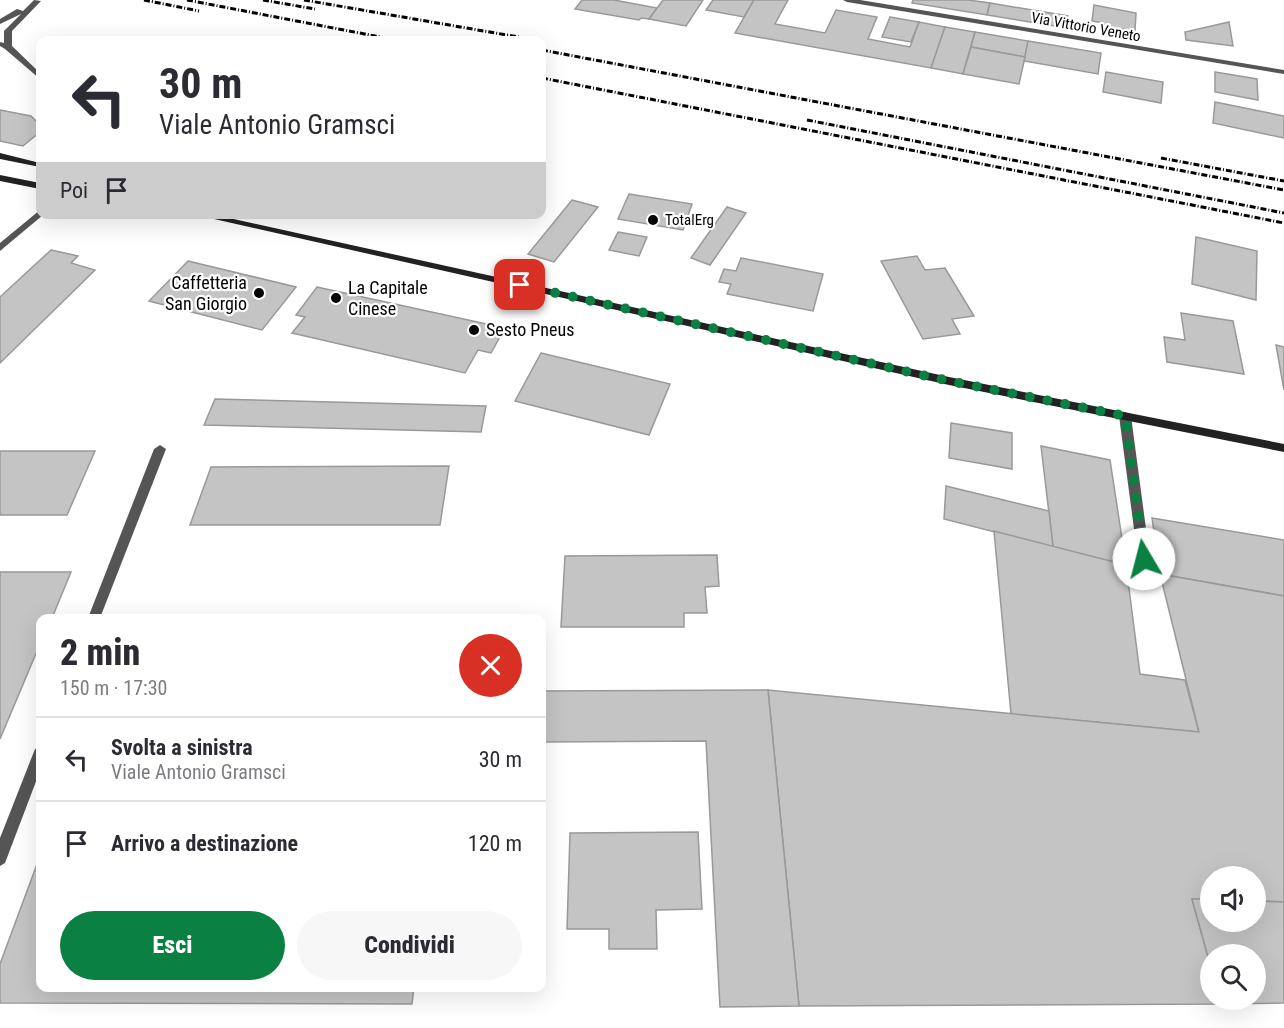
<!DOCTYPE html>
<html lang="it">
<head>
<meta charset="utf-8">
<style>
  :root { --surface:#fff; --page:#f7f7f7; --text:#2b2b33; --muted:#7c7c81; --line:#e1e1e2; --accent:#0b8043 }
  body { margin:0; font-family:"Roboto Condensed",sans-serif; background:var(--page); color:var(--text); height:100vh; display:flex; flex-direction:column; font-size:22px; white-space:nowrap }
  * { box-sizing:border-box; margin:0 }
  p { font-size:20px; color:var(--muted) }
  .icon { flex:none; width:33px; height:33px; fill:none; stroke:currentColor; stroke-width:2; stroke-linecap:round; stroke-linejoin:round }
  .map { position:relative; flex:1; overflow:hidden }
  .drawer { position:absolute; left:36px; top:614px; width:510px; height:378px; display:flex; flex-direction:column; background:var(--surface); border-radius:12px; box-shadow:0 6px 24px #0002 }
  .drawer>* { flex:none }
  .guide { position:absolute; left:36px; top:36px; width:510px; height:183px; border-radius:12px; box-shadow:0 6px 24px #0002; background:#fff; color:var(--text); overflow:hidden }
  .tools { position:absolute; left:1200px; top:866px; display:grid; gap:12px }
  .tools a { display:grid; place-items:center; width:66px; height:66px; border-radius:50%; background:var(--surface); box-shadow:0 6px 24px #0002; font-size:30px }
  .pin { position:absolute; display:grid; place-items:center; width:51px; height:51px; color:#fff; margin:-26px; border-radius:12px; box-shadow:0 3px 9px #0006 }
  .me { position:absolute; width:66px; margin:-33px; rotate:352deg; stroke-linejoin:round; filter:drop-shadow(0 0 4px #0008) }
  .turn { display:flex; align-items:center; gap:21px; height:126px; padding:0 24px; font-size:27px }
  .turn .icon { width:78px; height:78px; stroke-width:2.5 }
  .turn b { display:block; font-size:42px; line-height:51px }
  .then { display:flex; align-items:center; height:57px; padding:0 24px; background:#0003; gap:12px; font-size:22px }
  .round { display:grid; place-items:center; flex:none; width:63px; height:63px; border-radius:32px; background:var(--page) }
  .head { display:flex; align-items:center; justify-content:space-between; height:102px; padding:0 24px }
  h1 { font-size:36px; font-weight:800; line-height:45px }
  .button { display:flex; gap:12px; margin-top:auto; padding:12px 24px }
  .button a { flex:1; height:69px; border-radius:36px; background:var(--accent); color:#fff; font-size:24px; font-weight:800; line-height:69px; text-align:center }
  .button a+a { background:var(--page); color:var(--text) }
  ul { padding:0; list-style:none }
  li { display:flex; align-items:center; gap:18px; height:84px; padding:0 24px; border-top:2px solid var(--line) }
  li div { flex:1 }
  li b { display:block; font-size:22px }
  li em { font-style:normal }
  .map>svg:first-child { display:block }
</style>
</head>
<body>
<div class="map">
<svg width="1284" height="1028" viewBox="0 0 1284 1028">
  <rect width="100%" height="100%" fill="#fff"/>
  <g fill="#c4c4c4" stroke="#999" stroke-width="1.5">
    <path d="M582,0H614L657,8L649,19L641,18L639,20L575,9Z"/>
    <path d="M663,0H703L686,26L649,19Z"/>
    <path d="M713,0H754L744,17L706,10Z"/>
    <path d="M754,0H788L775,24L825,33L836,10L877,17L868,39L910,47L919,22L945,27L931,68L735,33Z"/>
    <path d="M913,0H968L990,3L987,15L912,3Z"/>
    <path d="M990,3L1068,16L1067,28L987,15Z"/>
    <path d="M1094,5L1136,13L1135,31L1103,26V23L1092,21Z"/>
    <path d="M890,17L919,22L911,42L882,37Z"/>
    <path d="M1229,22L1233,46L1186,40L1185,32Z"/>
    <path d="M945,27L975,32L963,74L931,68Z"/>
    <path d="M975,32L1028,41L1025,57L971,47Z"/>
    <path d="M1028,41L1101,53L1098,74L1024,61Z"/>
    <path d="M971,47L1025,57L1019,84L963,74Z"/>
    <path d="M1106,72L1163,82L1161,103L1103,92Z"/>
    <path d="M1215,72L1257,79L1258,100L1215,92Z"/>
    <path d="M1215,102L1284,116V138L1213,123Z"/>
    <path d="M0,110L31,116L40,125V132L23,146L0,141Z"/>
    <path d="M629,194L692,204L683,230L618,219Z"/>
    <path d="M572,200L598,207L554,262L528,254Z"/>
    <path d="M727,207L746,213L710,265L691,258Z"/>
    <path d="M618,232L647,237L639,256L609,250Z"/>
    <path d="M1196,237L1257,251L1256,300L1192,284Z"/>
    <path d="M51,250L78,256L71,263L95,270L0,363V297Z"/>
    <path d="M917,256L925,270L945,268L974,316L952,319L960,334L923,339L881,261Z"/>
    <path d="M741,258L823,274L813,311L727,294L731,284L719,282L724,269L736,271Z"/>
    <path d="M188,261L296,287L262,330L149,301Z"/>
    <path d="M317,287L505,328L491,353L478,350L465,373L292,333L305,317L296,315Z"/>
    <path d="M1181,313L1233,321L1244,374L1167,362L1164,337L1185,340Z"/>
    <path d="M1276,345L1284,347V390Z"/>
    <path d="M541,353L670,384L649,435L515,401Z"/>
    <path d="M215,399L486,406L481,432L204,425Z"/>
    <path d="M951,423L1012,433V469L949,458Z"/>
    <path d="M1041,446L1110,460L1126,565L1053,547Z"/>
    <path d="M0,451H95L67,515H0Z"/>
    <path d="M449,466L440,525H190L211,467Z"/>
    <path d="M946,486L1049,511L1053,547L944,519Z"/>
    <path d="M1152,518L1284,540V596L1160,574Z"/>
    <path d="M994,531L1126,565L1140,674L1185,680L1199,732L1011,714Z"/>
    <path d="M717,555L719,586L705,587L707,613H684V627H561L565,556Z"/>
    <path d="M0,572H71L52,618H40V644L0,739Z"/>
    <path d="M1160,574L1284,596V902L1256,901V876H1210V899H1192L1210,964V999H1220L1222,1004L799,1006L768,690L1199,732Z"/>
    <path d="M768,690L799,1006L720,1007L706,741L542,742V691Z"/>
    <path d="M698,832L702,909L656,910L657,949H609V929H567L570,833Z"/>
    <path d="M40,856V987H414L412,1004L0,1003V964Z"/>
    <path d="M1192,899H1210V921H1256V901L1284,902V1003L1222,1004L1220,999H1256V954H1210V964Z"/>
  </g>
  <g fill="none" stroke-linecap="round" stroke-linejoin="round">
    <g fill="#555" fill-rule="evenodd">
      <path d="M1125,412L1131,416L1150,559L1148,563L1144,564L1140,563L1138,559L1119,416Z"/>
      <path d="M160,445L166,449L100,618H88L154,449Z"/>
      <path d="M40,747V771L5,863L0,866V838L35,749Z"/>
    </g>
    <g fill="#555" fill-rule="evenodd">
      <path d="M34,0L41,1L12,31V46L40,73V79L5,49L0,46V42L4,43V31L21,14L0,24V19L17,9L23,11Z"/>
      <path d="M843,0H860L1284,70V74L847,2Z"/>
      <path d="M40,210V214L43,215L0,251V243Z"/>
    </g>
    <g fill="#222" fill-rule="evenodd">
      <path d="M0,153L40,163V167L0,159Z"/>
      <path d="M0,175L40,183V189L0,181Z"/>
      <path d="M192,214H211L949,377L1284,444V452L949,385Z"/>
    </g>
    <g stroke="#000" stroke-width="3" stroke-dasharray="6 2 1 2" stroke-linecap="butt">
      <path d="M144,0L199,11"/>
      <path d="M187,0L396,40"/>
      <path d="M263,0L315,9"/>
      <path d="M304,0L536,40"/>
      <path d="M542,50L1284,190"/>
      <path d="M542,78L1284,223"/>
      <path d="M807,120L1284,213"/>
      <path d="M1161,158L1284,181"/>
    </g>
  </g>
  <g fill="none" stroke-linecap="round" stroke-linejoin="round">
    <path stroke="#0b8043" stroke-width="10" stroke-dasharray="0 18" d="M520,285L949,381L1125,416L1144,559"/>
  </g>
  <g fill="#000" stroke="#fff" stroke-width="2">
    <circle cx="653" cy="220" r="6"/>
    <circle cx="259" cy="293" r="6"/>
    <circle cx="336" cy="298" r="6"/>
    <circle cx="474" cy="330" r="6"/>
  </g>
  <g text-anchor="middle" stroke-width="4.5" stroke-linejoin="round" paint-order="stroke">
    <g font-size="15" fill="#000" stroke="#fff">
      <text transform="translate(1086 27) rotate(10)" y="5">Via Vittorio Veneto</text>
    </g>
    <g font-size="15" fill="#000" stroke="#fff" text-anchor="start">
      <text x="665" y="225">TotalErg</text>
    </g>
    <g font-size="18" fill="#000" stroke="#fff" text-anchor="start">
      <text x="247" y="289" text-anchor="end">Caffetteria<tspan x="247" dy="21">San Giorgio</tspan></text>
      <text x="348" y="294">La Capitale<tspan x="348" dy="21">Cinese</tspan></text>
      <text x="486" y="336">Sesto Pneus</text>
    </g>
  </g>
</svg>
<div class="tools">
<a><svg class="icon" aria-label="sound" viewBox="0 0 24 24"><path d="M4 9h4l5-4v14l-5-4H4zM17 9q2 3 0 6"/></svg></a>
<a><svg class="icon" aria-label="search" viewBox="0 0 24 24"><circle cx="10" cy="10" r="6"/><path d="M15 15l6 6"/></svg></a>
</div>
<div class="pin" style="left:520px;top:285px;background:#d93025"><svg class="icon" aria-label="arrive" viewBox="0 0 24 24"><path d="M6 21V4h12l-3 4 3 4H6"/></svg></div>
<svg class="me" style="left:1144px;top:559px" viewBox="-20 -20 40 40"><circle r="19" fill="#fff"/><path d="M0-13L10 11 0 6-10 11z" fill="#0b8043"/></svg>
<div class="guide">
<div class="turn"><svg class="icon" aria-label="left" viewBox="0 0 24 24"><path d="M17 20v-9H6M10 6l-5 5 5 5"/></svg><div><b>30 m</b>Viale Antonio Gramsci</div></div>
<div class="then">Poi<svg class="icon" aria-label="arrive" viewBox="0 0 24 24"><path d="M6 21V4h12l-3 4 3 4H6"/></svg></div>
</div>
<section class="drawer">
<div class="head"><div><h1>2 min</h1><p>150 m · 17:30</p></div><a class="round" style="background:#d93025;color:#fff"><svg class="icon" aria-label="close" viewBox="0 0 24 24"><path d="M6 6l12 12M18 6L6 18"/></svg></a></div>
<ul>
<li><svg class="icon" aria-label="left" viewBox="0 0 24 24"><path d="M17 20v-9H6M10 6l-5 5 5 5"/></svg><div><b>Svolta a sinistra</b><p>Viale Antonio Gramsci</p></div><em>30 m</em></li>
<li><svg class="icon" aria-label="arrive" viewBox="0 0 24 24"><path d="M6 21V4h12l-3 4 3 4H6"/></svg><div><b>Arrivo a destinazione</b></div><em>120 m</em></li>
</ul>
<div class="button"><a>Esci</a><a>Condividi</a></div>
</section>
</div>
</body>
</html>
